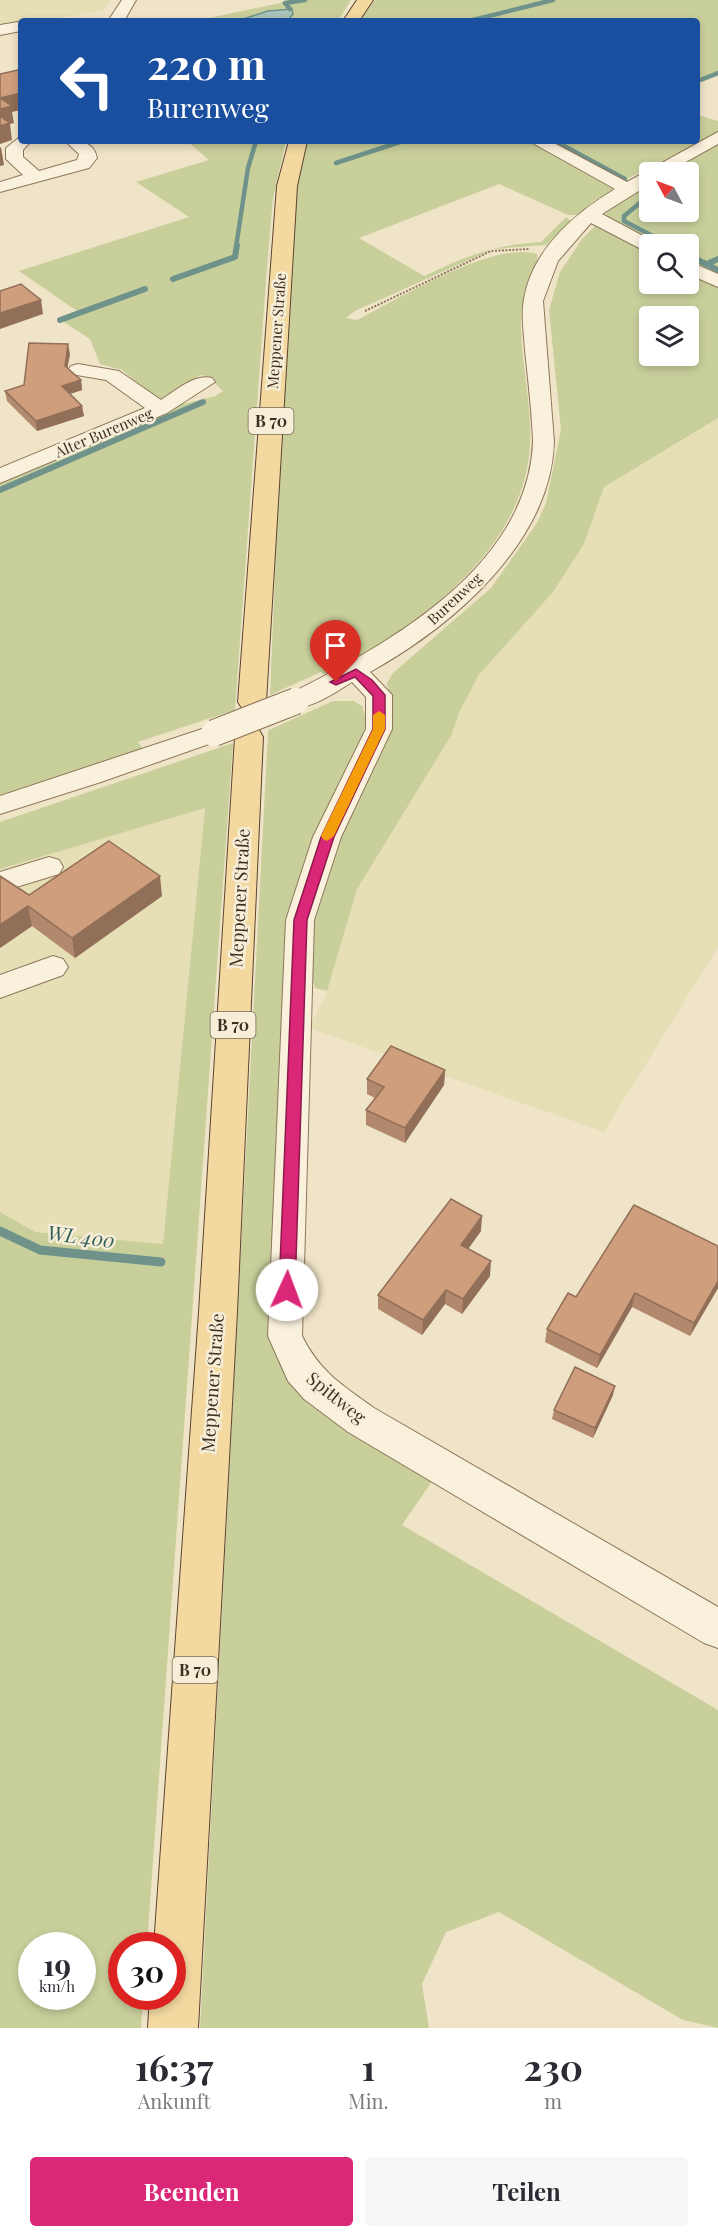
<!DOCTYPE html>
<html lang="de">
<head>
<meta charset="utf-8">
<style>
  :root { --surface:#fff; --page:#f7f7f7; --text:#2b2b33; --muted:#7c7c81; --accent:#db2777 }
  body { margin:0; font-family:"Playfair Display",serif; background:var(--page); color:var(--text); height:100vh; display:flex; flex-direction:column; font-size:22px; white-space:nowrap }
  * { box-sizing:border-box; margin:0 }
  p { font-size:20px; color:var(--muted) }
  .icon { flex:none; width:33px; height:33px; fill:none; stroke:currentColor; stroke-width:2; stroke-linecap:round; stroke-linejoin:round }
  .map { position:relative; height:2028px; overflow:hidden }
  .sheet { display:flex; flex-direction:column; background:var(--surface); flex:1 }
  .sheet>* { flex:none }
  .guide { position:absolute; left:18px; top:18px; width:682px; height:126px; border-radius:6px; box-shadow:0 3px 9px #0003; background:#1a4fa0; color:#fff; overflow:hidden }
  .needle { width:39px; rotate:311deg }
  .fabs { position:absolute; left:639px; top:162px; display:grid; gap:12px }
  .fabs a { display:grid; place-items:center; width:60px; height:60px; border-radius:6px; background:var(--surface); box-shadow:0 3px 9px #0003; font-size:30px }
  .speed { position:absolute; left:18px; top:1932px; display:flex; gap:12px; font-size:30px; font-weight:700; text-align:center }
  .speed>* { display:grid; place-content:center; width:78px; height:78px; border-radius:50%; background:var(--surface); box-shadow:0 3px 9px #0003; line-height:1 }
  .speed small { font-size:15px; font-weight:400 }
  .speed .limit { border:9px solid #d22; background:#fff; color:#111 }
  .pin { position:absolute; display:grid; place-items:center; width:51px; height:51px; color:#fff; margin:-62px -26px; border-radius:50% 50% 50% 0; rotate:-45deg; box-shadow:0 0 6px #0007 }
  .pin .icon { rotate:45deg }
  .me { position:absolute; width:66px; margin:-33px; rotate:2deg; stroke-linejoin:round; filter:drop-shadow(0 0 4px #0008) }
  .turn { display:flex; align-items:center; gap:21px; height:126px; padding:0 30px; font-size:27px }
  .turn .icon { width:78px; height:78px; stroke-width:2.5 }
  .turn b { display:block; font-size:42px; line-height:51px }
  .eta { display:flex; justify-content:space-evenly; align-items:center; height:102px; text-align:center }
  .eta b { font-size:36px; font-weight:700; line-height:42px }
  .primary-button { display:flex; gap:12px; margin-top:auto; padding:12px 30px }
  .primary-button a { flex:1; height:69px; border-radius:6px; background:var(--accent); color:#fff; font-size:24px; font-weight:700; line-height:69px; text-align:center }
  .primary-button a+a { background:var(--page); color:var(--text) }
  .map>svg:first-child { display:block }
</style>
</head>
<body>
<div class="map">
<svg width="718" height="2028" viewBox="0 0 718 2028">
  <rect width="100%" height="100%" fill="#f0e4c8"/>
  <g fill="#e6deb5">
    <path d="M0,0H111L102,11L42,21H21V24L0,28Z"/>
    <path d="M718,418V947L604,1132L309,1028L326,994L356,889L452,734L459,713L478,676L553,592L584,544L604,487Z"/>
    <path d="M205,808L163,1244L35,1232L0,1212V869Z"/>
  </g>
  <g fill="#c9cf9b" fill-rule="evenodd">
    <path d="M294,0H351L338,21H195Z"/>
    <path d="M375,0H718V73L698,81V21H359Z"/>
    <path d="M698,115L718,121V132L623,181L546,141H698Z"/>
    <path d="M187,141H286L273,198L267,267L235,710L138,742L143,749L0,795V484L91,446L171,407L215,396L223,391L207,376L200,375L164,401L157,399L122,370L100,364L90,339L59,319L77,311L19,271L189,217L136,182L209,160Z"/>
    <path d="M306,141H533L614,186V190L595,200L578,215H568L499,184L359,238L424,276C467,256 492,245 541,242L566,217L571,221L546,245L493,249L355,311L346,318L357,320C398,299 494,240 537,254C541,267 520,307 521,328C522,367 532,407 530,446C523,556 412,627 328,677L321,672L270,695L283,377L297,180Z"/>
    <path d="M718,142V275L689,259L688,244H659L612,220L605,213L607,208L649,180L650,212H688V172H662Z"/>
    <path d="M597,224L649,248L650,284H688L689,268L718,284V418L604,487L584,544L553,592L478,676L459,713L452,734L357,889L327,991L315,988C306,959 313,922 317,892L389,699L387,683L393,673L491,588L537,523L546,503L561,430L549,310L560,272L582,239ZM650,316H688V356H650Z"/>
    <path d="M333,701H354L362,706L367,721L360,743L312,844L270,1336L435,1477L402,1525L718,1710V2028L683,2020L499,1912L446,1932L422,1984L429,2028H200L268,732L269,730Z"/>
    <path d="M233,743L147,1945L122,1946V1996L143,1997L141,2028H0V1212L35,1232L163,1244L205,808L0,869V822ZM32,1946H82V1996H32Z"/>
  </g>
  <path fill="#a9c4bc" stroke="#6f938a" stroke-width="1.5" d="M292,9L293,14L287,21H237L268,11Z"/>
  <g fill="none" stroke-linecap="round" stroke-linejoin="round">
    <g stroke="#6f938a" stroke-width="4.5">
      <path d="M290,9L285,3L305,0"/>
      <path d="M469,21L553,0"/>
      <path d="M698,81L718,73"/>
      <path d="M555,141L625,179"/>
      <path d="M336,163L403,141"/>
      <path d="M647,191L646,198L624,216V221L668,244"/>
      <path d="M236,247L248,168L256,141"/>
    </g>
    <g stroke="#6f938a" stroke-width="6">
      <path d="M688,255L718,270"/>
      <path d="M707,264L718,259"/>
      <path d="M173,279L235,257L237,245"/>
      <path d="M60,320L145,289"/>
      <path d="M0,490L203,402"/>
    </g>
    <path stroke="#6f938a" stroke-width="9" d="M0,1231L40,1250L161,1262"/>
    <g stroke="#8d765c" stroke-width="2">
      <g id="minor">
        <path d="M122,0H136L124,21H108Z"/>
        <path d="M18,22L21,23V31L0,35V25Z"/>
        <path d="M718,132V144L668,172H650V184L602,214L658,244H650V251L643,250L591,223L558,261L543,301L554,442C551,543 451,627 370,672L392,695V729L341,837L314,920L302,1336C320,1372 342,1385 374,1408L718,1607V1648L704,1643L348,1432L304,1399L288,1381L268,1336L286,920L313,837L366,729V697L352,682C334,693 308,712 287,707L283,701L287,695C386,646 528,568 533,442C532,411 528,380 525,350C524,334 521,315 524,299C532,250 575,213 615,189L529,141H550L627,182Z"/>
        <path d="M21,136V141H31L23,150V157L39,171L77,160L79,154L65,141C79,141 94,141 97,158L89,168L0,192V182L23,175L6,159V148Z"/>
        <path d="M688,261L718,274V287L688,274Z"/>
        <path d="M78,364L119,371L161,400C175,391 195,373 212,378L215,382L167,413L0,483V468L145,408L106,380L71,374L68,370L71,366Z"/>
        <path d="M214,725L223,727L227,733L223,739L101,782L0,814V796Z"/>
        <path d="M49,857L59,860L63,867L59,874L0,892V872Z"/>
        <path d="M53,956L63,959L68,967L63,975L0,998V975Z"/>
      </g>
    </g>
    <g stroke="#5b4430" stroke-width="2">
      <g id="major">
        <path d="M357,0H373L359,21H343Z"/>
        <path d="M289,141H307L297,186L266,702L262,708L252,711L242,708L238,702L277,186Z"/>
        <path d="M249,728L259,730L263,737L237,1312L198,2028H148L150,1996H172V1946H154L199,1312L235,737L239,730Z"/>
      </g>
    </g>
    <path stroke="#8d765c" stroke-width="2" stroke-dasharray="2 1.5" stroke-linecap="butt" d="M365,311L491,251L530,249"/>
    <use href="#minor" fill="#faf1dc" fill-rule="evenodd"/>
    <use href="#major" fill="#f3d9a0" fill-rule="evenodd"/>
    <g stroke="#8d765c" stroke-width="28" stroke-linecap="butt">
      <path id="minor-bridge" d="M214,733L296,701"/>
    </g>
    <use href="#minor-bridge" stroke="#faf1dc" stroke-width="26"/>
  </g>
  <g fill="#b2896c">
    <path d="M70,354L67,368L81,380L82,390L70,394L84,416L37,431L7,401L5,391L24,385Z"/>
    <path d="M29,895L162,896L75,958L32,926L0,948Z"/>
    <path d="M445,1070L444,1085L405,1143L366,1125V1110L375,1098L367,1094V1079Z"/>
    <path d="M481,1231L468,1249L490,1276L462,1314L445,1304L422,1335L378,1309V1295Z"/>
    <path d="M718,1246V1288L690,1336L632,1307L597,1368L545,1342L547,1329L576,1297Z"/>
    <path d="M613,1395L593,1438L552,1419L554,1410Z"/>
  </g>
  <g fill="#916f58">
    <path d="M21,93V110L12,112L14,123L10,124L12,140L0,144V98Z"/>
    <path d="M1,147L4,165L0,166V148Z"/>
    <path d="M41,300L43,314L0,329V313Z"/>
    <path d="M68,344L70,354L66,376L65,366Z"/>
    <path d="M81,380L82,390L63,396L62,386Z"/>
    <path d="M82,406L84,416L37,431L36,421Z"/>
    <path d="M160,876L162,896L75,958L72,938Z"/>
    <path d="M28,906L32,926L0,948V925Z"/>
    <path d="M445,1070L444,1085L405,1143V1128Z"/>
    <path d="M482,1216L481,1231L460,1260L461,1245Z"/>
    <path d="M491,1261L490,1276L462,1314L463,1299Z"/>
    <path d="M718,1281V1288L690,1336L694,1323Z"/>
    <path d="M446,1290L445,1304L422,1335L423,1320Z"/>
    <path d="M635,1293L632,1307L597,1368L600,1355Z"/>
    <path d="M615,1386L613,1395L593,1438L595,1428Z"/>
  </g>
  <g fill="#cf9f7d" stroke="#916f58" stroke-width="1.5">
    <path d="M18,70L21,72V93L0,98L12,106L0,109V74Z"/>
    <path d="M0,116L10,123L0,126Z"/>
    <path d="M21,284L41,300L0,313V291Z"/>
    <path d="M29,343L68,344L65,366L81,380L62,386L82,406L36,421L5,391L24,385Z"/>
    <path d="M109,841L160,876L72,938L28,906L0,925V876L29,895Z"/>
    <path d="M391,1046L445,1070L405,1128L366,1110L384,1087L367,1079Z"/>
    <path d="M451,1199L482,1216L461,1245L491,1261L463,1299L446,1290L423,1320L378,1295Z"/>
    <path d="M634,1205L718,1246V1281L694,1323L635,1293L600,1355L547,1329L568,1293L576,1297Z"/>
    <path d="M575,1367L615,1386L595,1428L554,1410Z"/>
  </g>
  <path fill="#db2777" stroke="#8e194d" stroke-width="1.5" d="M356,669L372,680L385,695V729L334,837L307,920L295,1290L287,1296L279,1290L294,920L321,837L373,729V696L355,677L336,685L330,682Z"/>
  <path fill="#f59e0b" d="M379,711L385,715V729L334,836L327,841L323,839L321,836L373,729V715Z"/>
  <g text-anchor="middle" stroke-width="5" stroke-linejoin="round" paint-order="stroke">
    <g font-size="15" fill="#3d2e20" stroke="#f7eed8">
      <text transform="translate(277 331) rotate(-86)" y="5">Meppener Straße</text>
      <text transform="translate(104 433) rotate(-23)" y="5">Alter Burenweg</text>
      <text transform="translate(455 599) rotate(-43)" y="5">Burenweg</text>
    </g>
    <g fill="#f7eed8" stroke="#756857" stroke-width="1.5">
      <rect x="248.5" y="408" width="45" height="26" rx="4.5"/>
      <rect x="210.5" y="1012" width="45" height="26" rx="4.5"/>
      <rect x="172.5" y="1657" width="45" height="26" rx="4.5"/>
    </g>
    <g font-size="16" font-weight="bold" fill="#3d2e20">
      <text x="271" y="427">B 70</text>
      <text x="233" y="1031">B 70</text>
      <text x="195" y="1676">B 70</text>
    </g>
    <g font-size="18" fill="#3d2e20" stroke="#f7eed8">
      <text transform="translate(240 898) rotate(-87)" y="6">Meppener Straße</text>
      <text transform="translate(213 1383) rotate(-86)" y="6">Meppener Straße</text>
      <text transform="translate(336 1398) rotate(39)" y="6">Spittweg</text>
    </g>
    <g font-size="20" font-style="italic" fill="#2f5d5a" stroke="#f7eed8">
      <text transform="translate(81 1237) rotate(7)" y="7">WL 400</text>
    </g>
  </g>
</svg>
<div class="fabs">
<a><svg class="needle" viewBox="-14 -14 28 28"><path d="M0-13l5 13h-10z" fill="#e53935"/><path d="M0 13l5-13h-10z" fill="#7c7c81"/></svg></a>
<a><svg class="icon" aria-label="search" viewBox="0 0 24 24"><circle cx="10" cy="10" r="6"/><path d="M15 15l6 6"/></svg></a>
<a><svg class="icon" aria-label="layers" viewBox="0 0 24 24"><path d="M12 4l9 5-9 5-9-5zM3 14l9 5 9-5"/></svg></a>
</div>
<div class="speed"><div>19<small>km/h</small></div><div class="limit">30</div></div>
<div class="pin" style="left:336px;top:682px;background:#d93025"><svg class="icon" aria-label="arrive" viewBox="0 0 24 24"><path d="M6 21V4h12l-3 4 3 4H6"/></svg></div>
<svg class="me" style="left:287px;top:1290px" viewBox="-20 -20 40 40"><circle r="19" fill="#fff"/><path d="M0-13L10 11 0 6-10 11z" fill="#db2777"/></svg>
<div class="guide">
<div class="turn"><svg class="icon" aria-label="left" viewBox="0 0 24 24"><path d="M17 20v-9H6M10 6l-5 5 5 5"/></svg><div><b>220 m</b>Burenweg</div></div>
</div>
</div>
<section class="sheet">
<div class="eta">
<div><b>16:37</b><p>Ankunft</p></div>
<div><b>1</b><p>Min.</p></div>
<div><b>230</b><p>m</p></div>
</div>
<div class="primary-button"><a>Beenden</a><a>Teilen</a></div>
</section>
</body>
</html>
